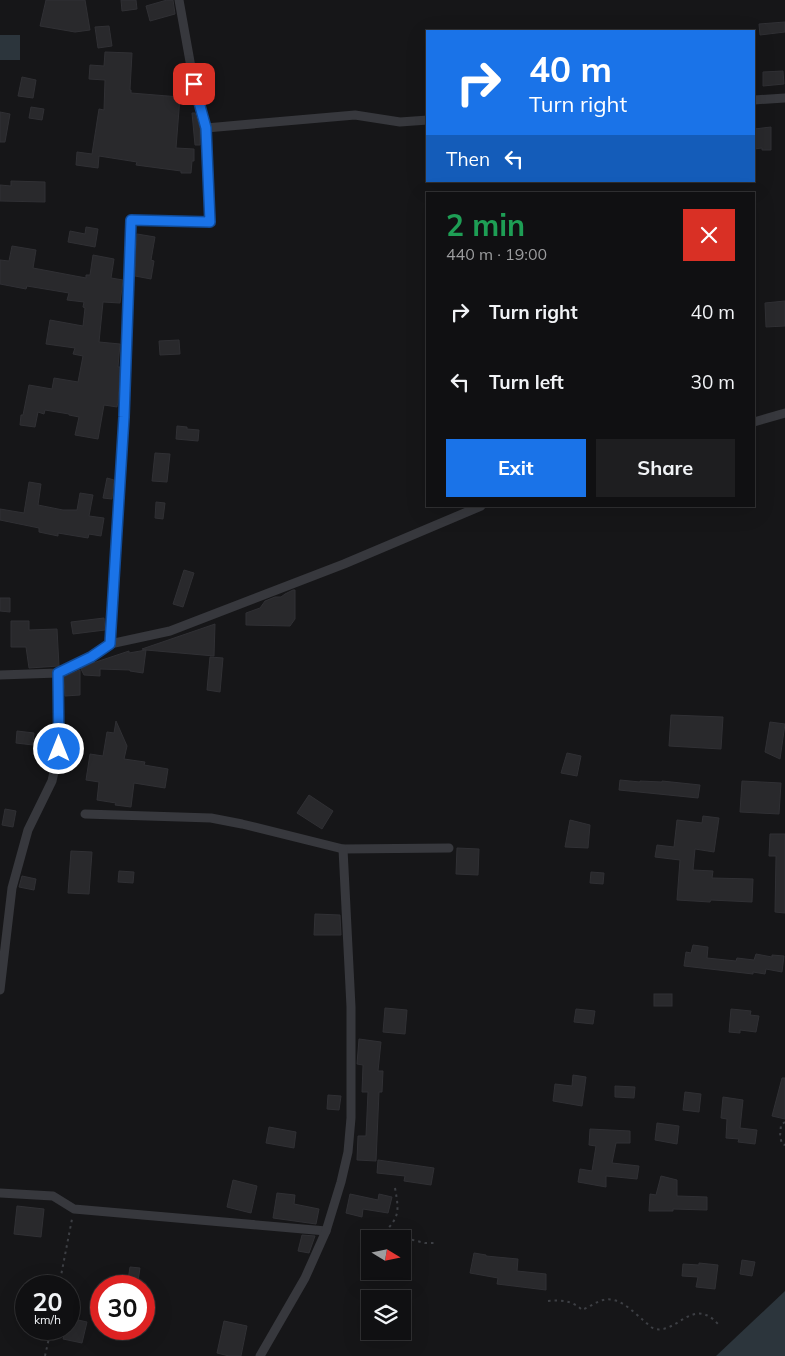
<!DOCTYPE html>
<html lang="en">
<head>
<meta charset="utf-8">
<style>
  :root { --surface:#101012; --page:#1e1e20; --text:#f1f3f6; --muted:#9c9d9f; --line:#303032; --accent:#1a73e8 }
  body { margin:0; font-family:Mulish,sans-serif; background:var(--page); color:var(--text); height:100vh; display:flex; flex-direction:column; font-size:19px; white-space:nowrap }
  * { box-sizing:border-box; margin:0 }
  p { font-size:16px; color:var(--muted) }
  .icon { flex:none; width:28px; height:28px; fill:none; stroke:currentColor; stroke-width:2; stroke-linecap:round; stroke-linejoin:round }
  .map { position:relative; flex:1; overflow:hidden }
  .details { position:absolute; left:426px; top:192px; width:329px; height:315px; display:flex; flex-direction:column; background:var(--surface); border-radius:0px; box-shadow:0 5px 20px #0002,0 0 0 1px var(--line) }
  .details>* { flex:none }
  .guide { position:absolute; left:426px; top:30px; width:329px; height:152px; border-radius:0px; box-shadow:0 5px 20px #0002,0 0 0 1px var(--line); background:#1a73e8; color:#fff; overflow:hidden }
  .needle { width:32px; rotate:100deg }
  .fabs { position:absolute; left:361px; top:1230px; display:grid; gap:10px }
  .fabs a { display:grid; place-items:center; width:50px; height:50px; border-radius:0px; background:var(--surface); box-shadow:0 5px 20px #0002,0 0 0 1px var(--line); font-size:25px }
  .speed { position:absolute; left:15px; top:1275px; display:flex; gap:10px; font-size:25px; font-weight:700; text-align:center }
  .speed>* { display:grid; place-content:center; width:65px; height:65px; border-radius:50%; background:var(--surface); box-shadow:0 5px 20px #0002,0 0 0 1px var(--line); line-height:1 }
  .speed small { font-size:12px; font-weight:400 }
  .speed .limit { border:8px solid #d22; background:#fff; color:#111 }
  .pin { position:absolute; display:grid; place-items:center; width:42px; height:42px; color:#fff; margin:-21px; border-radius:10px; box-shadow:0 2px 8px #0006 }
  .me { position:absolute; width:55px; margin:-28px; rotate:0deg; stroke-linejoin:round; filter:drop-shadow(0 0 4px #0008) }
  .turn { display:flex; align-items:center; gap:18px; height:105px; padding:0 20px; font-size:22px }
  .turn .icon { width:65px; height:65px; stroke-width:2.5 }
  .turn b { display:block; font-size:35px; line-height:42px }
  .then { display:flex; align-items:center; height:48px; padding:0 20px; background:#0003; gap:10px; font-size:19px }
  .round { display:grid; place-items:center; flex:none; width:52px; height:52px; border-radius:0px; background:var(--page) }
  .headline { display:flex; align-items:center; justify-content:space-between; height:85px; padding:0 20px }
  h1 { font-size:30px; font-weight:700; line-height:38px; color:#1e9e55 }
  .primary-button { display:flex; gap:10px; margin-top:auto; padding:10px 20px }
  .primary-button a { flex:1; height:58px; border-radius:0px; background:var(--accent); color:#fff; font-size:20px; font-weight:700; line-height:58px; text-align:center }
  .primary-button a+a { background:var(--page); color:var(--text) }
  ul { padding:0; list-style:none }
  li { display:flex; align-items:center; gap:15px; height:70px; padding:0 20px }
  li div { flex:1 }
  li b { display:block; font-size:19px }
  li em { font-style:normal }
  .map>svg:first-child { display:block }
</style>
</head>
<body>
<div class="map">
<svg width="785" height="1356" viewBox="0 0 785 1356">
  <rect width="100%" height="100%" fill="#161618"/>
  <g fill="#2c353c">
    <rect x="0" y="35" width="20" height="25"/>
    <path d="M785,1291V1356H716Z"/>
  </g>
  <g fill="#29292c" stroke="#303034">
    <path d="M46,0H85L90,30L75,32L40,26Z"/>
    <path d="M121,0H136L137,9L122,11Z"/>
    <path d="M167,0H173L175,14L150,21L146,6Z"/>
    <path d="M785,22V32L760,35L759,24Z"/>
    <path d="M109,26L112,46L98,48L95,27Z"/>
    <path d="M105,52L132,53L130,90H131V93L180,97L176,148L194,149V161H192L191,173H181V171L136,165L137,162L99,156L98,168L76,165L77,152L92,154L99,109L104,110L105,80L89,79L90,65L104,66Z"/>
    <path d="M783,71L784,84L763,86V72Z"/>
    <path d="M22,77L36,80L33,98L18,96Z"/>
    <path d="M31,107L44,109L42,120L29,118Z"/>
    <path d="M0,112L10,114L5,142H0Z"/>
    <path d="M192,113H195L200,129V145H195Z"/>
    <path d="M771,127V150H762V148L754,149V129Z"/>
    <path d="M11,181L45,182V202L0,201V185L11,186Z"/>
    <path d="M86,227L98,229L95,247L68,242L70,231L85,234Z"/>
    <path d="M137,234L155,237L151,260L154,261L151,279L135,276Z"/>
    <path d="M12,246L36,250L33,268L86,278V275H90L93,255L114,259L111,278L123,280L120,303L103,302L99,342L120,344L118,367H120L118,402L117,407L104,405L98,439L75,435L79,417L69,415V414L45,410L44,414L38,412L35,427L20,425L21,415H23L29,385L52,389L54,378L78,382L83,356L73,354L75,348L46,344L50,320L83,326L85,308L83,307L84,302L67,300L69,293L27,286L26,289L0,284V260L9,261Z"/>
    <path d="M785,301V326L766,327L765,303Z"/>
    <path d="M179,340L180,354L160,355L159,341Z"/>
    <path d="M177,426L187,427V429L199,430L198,441L176,439Z"/>
    <path d="M155,453L170,454L167,482L152,481Z"/>
    <path d="M107,478L114,480L112,499L103,498Z"/>
    <path d="M29,482L41,484L38,505L63,510H77L80,493L93,495L89,516L104,518L101,536L89,534L88,538L58,533V536L39,532V528L0,520V509L24,513Z"/>
    <path d="M156,502L165,503L163,519L155,518Z"/>
    <path d="M184,570L194,573L183,607L173,604Z"/>
    <path d="M293,590H295V619L290,626L246,625V613L260,608L265,601L275,597H281L285,594Z"/>
    <path d="M0,598H10V612L0,611Z"/>
    <path d="M104,618L105,630L73,634L71,622Z"/>
    <path d="M11,621H29V630L57,629L59,666L29,668L26,647H11Z"/>
    <path d="M215,624L214,656L146,650L143,673L130,671V670L100,669V676L84,675L81,669L93,663L129,651V653L146,650L142,649Z"/>
    <path d="M210,657L223,658L220,692L207,690Z"/>
    <path d="M80,670V695L65,696L64,677Z"/>
    <path d="M671,715L723,717L721,749L669,746Z"/>
    <path d="M116,721L127,746L124,759L145,762L144,765L168,769L165,788L134,783L131,807L115,805L116,803L97,800L99,782L86,780L90,754L103,756L107,732L114,733Z"/>
    <path d="M770,722L785,724L780,759L765,752Z"/>
    <path d="M17,731L34,733L33,745L16,743Z"/>
    <path d="M567,753L581,756L577,776L561,773Z"/>
    <path d="M620,780L640,782V781L662,782V781L700,785L698,798L619,790Z"/>
    <path d="M742,781L781,783L779,814L740,812Z"/>
    <path d="M309,795L333,811L322,829L297,813Z"/>
    <path d="M5,809L16,811L13,827L2,825Z"/>
    <path d="M703,816L719,818L714,852L695,849L693,870L713,871L712,878L753,879L752,902L711,900L710,902L677,900L680,860L655,857L657,845L674,847L677,820L702,823Z"/>
    <path d="M570,820L590,825L588,848L565,847Z"/>
    <path d="M770,834H785V913L775,912L776,856H769Z"/>
    <path d="M457,848L479,849L478,875L456,874Z"/>
    <path d="M71,851L92,852L89,894L68,893Z"/>
    <path d="M119,871L134,872L133,883L118,882Z"/>
    <path d="M591,872L604,873L603,884L590,883Z"/>
    <path d="M22,876L36,879L34,890L19,887Z"/>
    <path d="M315,914L340,915L341,935H314Z"/>
    <path d="M693,945L708,947L707,958L736,961L737,958L754,960L756,954L772,957V955L784,956L782,972L766,969L765,974L753,972V974L684,966L686,952L691,953Z"/>
    <rect x="654" y="994" width="18" height="12"/>
    <path d="M385,1008L407,1010L405,1034L383,1032Z"/>
    <path d="M576,1009L595,1011L593,1024L574,1022Z"/>
    <path d="M731,1009L751,1011L750,1015L759,1016L756,1032L740,1030V1033L729,1032Z"/>
    <path d="M359,1039L381,1042L378,1071H383L382,1092H379L376,1161L357,1160L358,1136H366L368,1092H362L363,1065L357,1064Z"/>
    <path d="M573,1075L586,1077L582,1106L553,1101L555,1084L572,1086Z"/>
    <path d="M782,1078H785V1119L772,1116Z"/>
    <path d="M615,1086L635,1087L634,1098L615,1097Z"/>
    <path d="M685,1092L701,1094L699,1112L683,1110Z"/>
    <path d="M328,1095L341,1096L339,1110L327,1109Z"/>
    <path d="M723,1097L743,1100L740,1128L757,1130L755,1144L738,1142L739,1139L726,1138L727,1119L721,1118Z"/>
    <path d="M657,1123L679,1126L677,1144L655,1140Z"/>
    <path d="M269,1127L296,1132L294,1148L266,1143Z"/>
    <path d="M590,1129L630,1131V1143H616L612,1163L639,1166L637,1179L606,1176V1187L578,1182L580,1169L592,1171L596,1146L589,1145Z"/>
    <path d="M378,1160L434,1168L431,1185L404,1181L405,1176L377,1173Z"/>
    <path d="M661,1176L677,1180V1196L707,1197V1210L673,1209V1211H649L650,1194L656,1195Z"/>
    <path d="M233,1180L257,1186L251,1213L227,1207Z"/>
    <path d="M277,1193L295,1195L294,1204L319,1209L316,1224L273,1218Z"/>
    <path d="M350,1194L378,1200L379,1194L392,1197L388,1213L363,1209L362,1217L346,1213Z"/>
    <path d="M17,1206L44,1209L41,1237L14,1234Z"/>
    <path d="M302,1235L315,1236L309,1253L298,1251Z"/>
    <path d="M474,1253L486,1255V1256L518,1259L517,1271L546,1274V1290L497,1284L498,1278L470,1273Z"/>
    <path d="M742,1260L755,1262L752,1276L740,1274Z"/>
    <path d="M699,1263L718,1265L715,1289L696,1287L698,1277L682,1276L683,1264L699,1265Z"/>
    <path d="M130,1267L140,1268L138,1281L128,1280Z"/>
    <path d="M69,1318L87,1322L82,1343L63,1339L66,1329H69Z"/>
    <path d="M224,1321L247,1326L241,1356H229L217,1353Z"/>
  </g>
  <g fill="none" stroke-linecap="round" stroke-linejoin="round">
    <g stroke="#3d3f44" stroke-width="2" stroke-dasharray="2.5 4" stroke-linecap="butt">
      <path d="M785,1122L781,1125L780,1136L782,1144L785,1145"/>
      <path d="M395,1188C399,1211 400,1216 384,1233L425,1243H436"/>
      <path d="M379,1239L384,1233"/>
      <path d="M59,1286L72,1219"/>
      <path d="M548,1301C561,1300 572,1300 582,1310C589,1307 596,1302 603,1300C619,1296 632,1311 643,1320C647,1323 651,1328 655,1329C677,1334 693,1296 718,1324"/>
      <path d="M45,1356L51,1329"/>
    </g>
    <g stroke="#37383d" stroke-width="9">
      <path d="M179,0L194,84L206,128"/>
      <path d="M754,100L785,98"/>
      <path d="M754,422L785,413"/>
      <path d="M110,644L124,417L131,220L210,222L206,128L355,115L400,122L428,120"/>
      <path d="M0,675L58,673L91,657L110,644L170,631L344,564L481,506"/>
      <path d="M85,814L211,818L242,824L343,849L449,848"/>
      <path d="M0,990L12,888L28,830L52,781L59,749L58,673"/>
      <path d="M0,1193L53,1196L74,1209L326,1231"/>
      <path d="M260,1356L305,1278L326,1231L341,1182L348,1152L351,1118V1007L343,849"/>
    </g>
  </g>
  <g fill="none" stroke-linecap="round" stroke-linejoin="round">
    <g stroke="#114b97" stroke-width="12">
      <path id="route" d="M59,749L58,673L91,657L110,644L124,417L131,220L210,222L206,128L194,84"/>
    </g>
    <use href="#route" stroke="#1a73e8" stroke-width="9"/>
  </g>
</svg>
<div class="fabs">
<a><svg class="needle" viewBox="-14 -14 28 28"><path d="M0-13l5 13h-10z" fill="#e53935"/><path d="M0 13l5-13h-10z" fill="#9c9d9f"/></svg></a>
<a><svg class="icon" aria-label="layers" viewBox="0 0 24 24"><path d="M12 4l9 5-9 5-9-5zM3 14l9 5 9-5"/></svg></a>
</div>
<div class="speed"><div>20<small>km/h</small></div><div class="limit">30</div></div>
<div class="pin" style="left:194px;top:84px;background:#d93025"><svg class="icon" aria-label="arrive" viewBox="0 0 24 24"><path d="M6 21V4h12l-3 4 3 4H6"/></svg></div>
<svg class="me" style="left:59px;top:749px" viewBox="-20 -20 40 40"><circle r="17" fill="#1a73e8" stroke="#fff" stroke-width="3"/><path d="M0-11L8 9 0 5-8 9z" fill="#fff"/></svg>
<div class="guide">
<div class="turn"><svg class="icon" aria-label="right" viewBox="0 0 24 24"><path d="M7 20v-9h11M14 6l5 5-5 5"/></svg><div><b>40 m</b>Turn right</div></div>
<div class="then">Then<svg class="icon" aria-label="left" viewBox="0 0 24 24"><path d="M17 20v-9H6M10 6l-5 5 5 5"/></svg></div>
</div>
<section class="details">
<div class="headline"><div><h1>2 min</h1><p>440 m · 19:00</p></div><a class="round" style="background:#d93025;color:#fff"><svg class="icon" aria-label="close" viewBox="0 0 24 24"><path d="M6 6l12 12M18 6L6 18"/></svg></a></div>
<ul>
<li><svg class="icon" aria-label="right" viewBox="0 0 24 24"><path d="M7 20v-9h11M14 6l5 5-5 5"/></svg><div><b>Turn right</b></div><em>40 m</em></li>
<li><svg class="icon" aria-label="left" viewBox="0 0 24 24"><path d="M17 20v-9H6M10 6l-5 5 5 5"/></svg><div><b>Turn left</b></div><em>30 m</em></li>
</ul>
<div class="primary-button"><a>Exit</a><a>Share</a></div>
</section>
</div>
</body>
</html>
